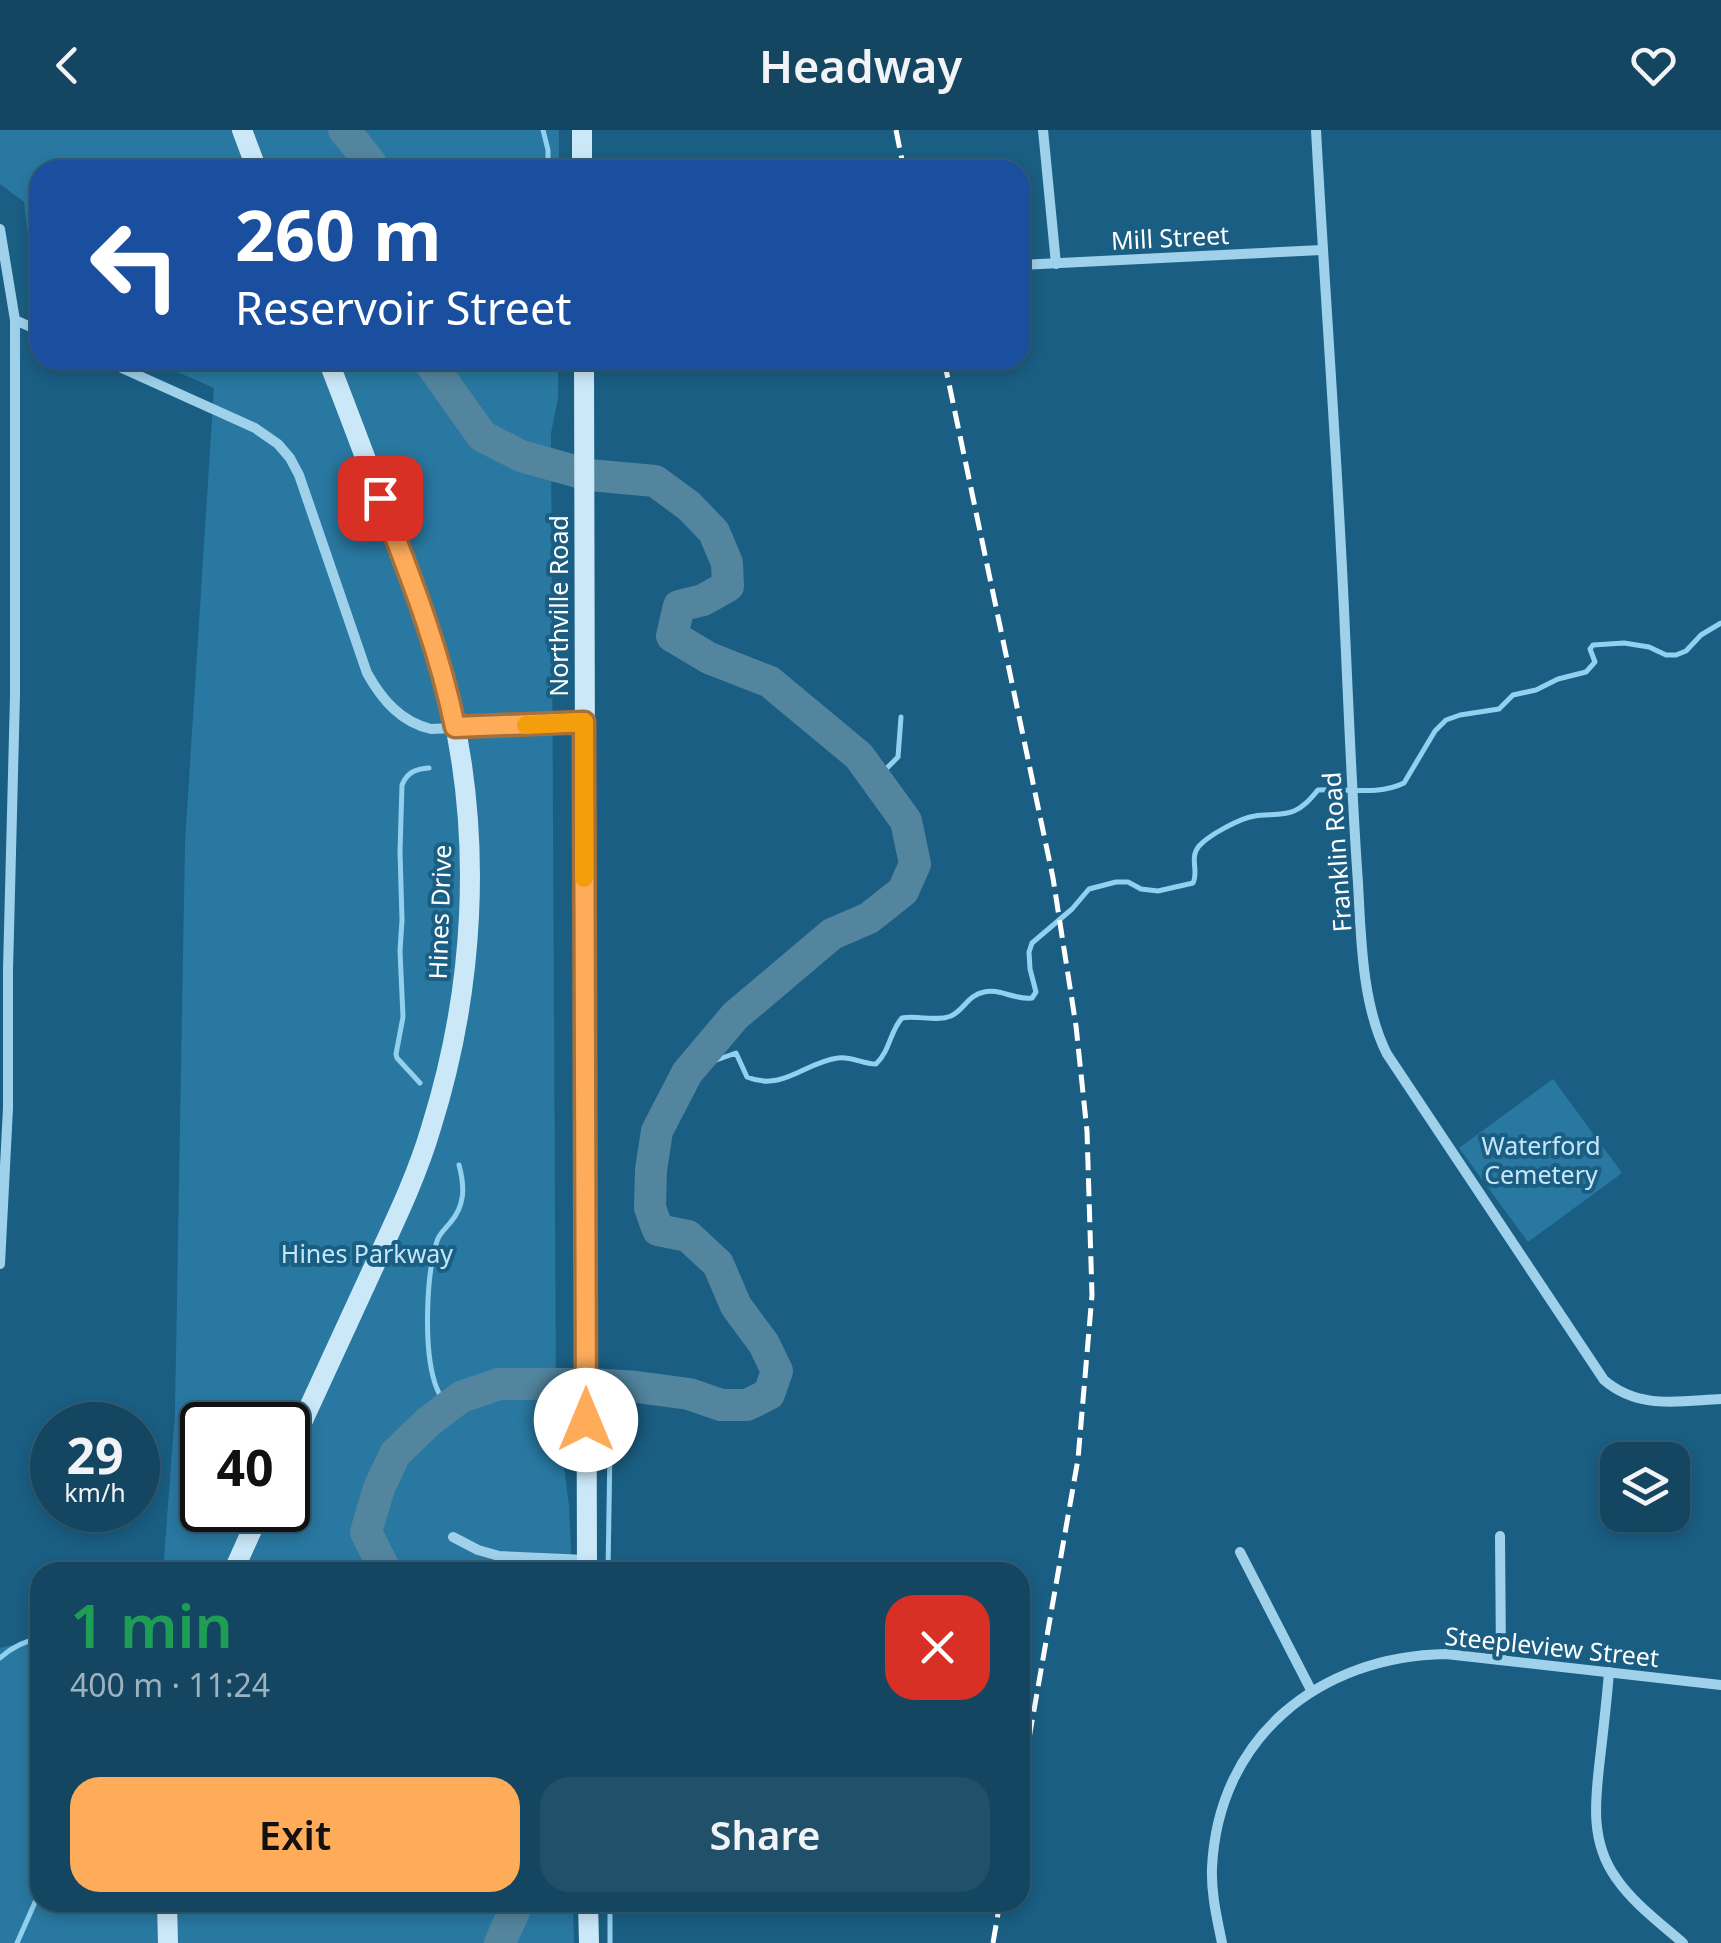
<!DOCTYPE html>
<html lang="en">
<head>
<meta charset="utf-8">
<style>
  :root { --surface:#144662; --page:#21506b; --text:#f1f3f6; --muted:#9db1be; --line:#335e77; --accent:#feac5a }
  body { margin:0; font-family:"Noto Sans",sans-serif; background:var(--page); color:var(--text); height:100vh; display:flex; flex-direction:column; font-size:38px; white-space:nowrap }
  * { box-sizing:border-box; margin:0 }
  p { font-size:32px; color:var(--muted) }
  .icon { flex:none; width:55px; height:55px; fill:none; stroke:currentColor; stroke-width:2; stroke-linecap:round; stroke-linejoin:round }
  .map { position:relative; flex:1; overflow:hidden }
  .side { position:absolute; left:30px; top:1432px; width:1000px; height:350px; display:flex; flex-direction:column; background:var(--surface); border-radius:30px; box-shadow:0 5px 15px #0003,0 0 0 2px var(--line) }
  .side>* { flex:none }
  .hud { position:absolute; left:30px; top:30px; width:1000px; height:210px; border-radius:30px; box-shadow:0 5px 15px #0003,0 0 0 2px var(--line); background:#1a4fa0; color:#fff; overflow:hidden }
  .buttons { position:absolute; left:1600px; top:1312px; display:grid; gap:20px }
  .buttons a { display:grid; place-items:center; width:90px; height:90px; border-radius:20px; background:var(--surface); box-shadow:0 5px 15px #0003,0 0 0 2px var(--line); font-size:50px }
  .speed { position:absolute; left:30px; top:1272px; display:flex; gap:20px; font-size:50px; font-weight:700; text-align:center }
  .speed>* { display:grid; place-content:center; width:130px; height:130px; border-radius:50%; background:var(--surface); box-shadow:0 5px 15px #0003,0 0 0 2px var(--line); line-height:1 }
  .speed small { font-size:25px; font-weight:400 }
  .speed .limit { border:5px solid #111; border-radius:15px; background:#fff; color:#111 }
  .pin { position:absolute; display:grid; place-items:center; width:85px; height:85px; color:#fff; margin:-42px; border-radius:20px; box-shadow:0 5px 15px #0006 }
  .me { position:absolute; width:110px; margin:-55px; rotate:0deg; stroke-linejoin:round; filter:drop-shadow(0 0 8px #0008) }
  .turn { display:flex; align-items:center; gap:35px; height:210px; padding:0 40px; font-size:45px }
  .turn .icon { width:130px; height:130px; stroke-width:2.5 }
  .turn b { display:block; font-size:70px; line-height:85px }
  .round { display:grid; place-items:center; flex:none; width:105px; height:105px; border-radius:30px; background:var(--page) }
  .head { display:flex; align-items:center; justify-content:space-between; height:170px; padding:0 40px }
  h1 { font-size:60px; font-weight:600; line-height:75px; color:#1e9e55 }
  .primary-button { display:flex; gap:20px; margin-top:auto; padding:20px 40px }
  .primary-button a { flex:1; height:115px; border-radius:30px; background:var(--accent); color:#111; font-size:40px; font-weight:600; line-height:115px; text-align:center }
  .primary-button a+a { background:var(--page); color:var(--text) }
  header { display:flex; justify-content:space-between; align-items:center; height:130px; padding:0 40px; background:var(--surface); font-size:45px; font-weight:600 }
  .map>svg:first-child { display:block }
</style>
</head>
<body>
<header><svg class="icon" aria-label="back" viewBox="0 0 24 24"><path d="M15 5l-7 7 7 7"/></svg>Headway<svg class="icon" aria-label="heart" viewBox="0 0 24 24"><path d="M12 20l-8-8c-3-5 5-10 8-4 3-6 11-1 8 4z"/></svg></header>
<div class="map">
<svg width="1721" height="1813" viewBox="0 0 1721 1813">
  <rect width="100%" height="100%" fill="#1a5e83"/>
  <g fill="#2978a1" fill-rule="evenodd">
    <path d="M0,0H559V40H40V183L37,182L24,72L0,54Z"/>
    <path d="M150,230H558V268L551,303L556,1273L569,1376L572,1442H163L175,1282L185,712L214,258ZM202,1295H288V1380H202Z"/>
    <path d="M1553,949L1622,1043L1528,1112L1459,1018Z"/>
    <path d="M40,1508V1772L573,1773L574,1813H0V1518Z"/>
  </g>
  <g fill="none" stroke-linecap="round" stroke-linejoin="round">
    <g stroke="#91d0ee" stroke-width="5">
      <path d="M543,0L548,20V40"/>
      <path d="M876,649L898,627L901,587"/>
      <path d="M691,939L736,923L747,947C783,962 805,932 838,928C851,926 863,934 876,934C890,921 890,901 902,888C918,885 936,892 951,886C964,880 968,865 984,862C999,858 1014,870 1032,868L1036,862L1030,839L1029,822L1032,813L1072,779L1089,759L1116,752H1128L1141,759L1158,761L1193,753C1199,741 1189,728 1199,716C1209,705 1240,688 1255,686C1267,684 1283,686 1294,681C1304,677 1311,668 1318,660C1346,658 1378,666 1404,653L1435,601L1446,590L1460,585L1499,579L1513,565L1536,560L1558,549L1586,542L1595,532L1590,519L1593,515L1624,513L1649,517L1666,525H1676L1686,521L1701,505L1721,493"/>
      <path d="M420,953L397,928L396,924L403,887L400,821L402,790L400,721L402,655C407,642 416,639 429,638"/>
      <path d="M446,1278C442,1269 436,1259 434,1250C424,1216 426,1145 437,1111C439,1104 445,1099 450,1093C465,1076 465,1057 459,1035"/>
      <path d="M608,1442L611,1256"/>
      <path d="M0,1528C12,1517 24,1511 40,1508"/>
      <path d="M610,1772V1813"/>
      <path d="M17,1813L40,1761"/>
    </g>
    <g stroke="#53859f" stroke-width="32">
      <path d="M344,0L370,32L373,40"/>
      <path d="M386,1442L366,1402L379,1358L395,1324L428,1292L461,1267L499,1254H592L637,1257L689,1264L721,1275H747L769,1264L777,1241L764,1214L736,1176L718,1134L688,1106L658,1100L650,1078L651,1040L657,1001L687,943L735,886L832,804L869,788L903,761L915,734L906,691L859,626L770,552L709,528L672,506L679,476L703,470L728,456L727,433L714,402L689,376L655,351L589,345L521,326L482,306L428,230"/>
      <path d="M500,1813L518,1772"/>
    </g>
    <g stroke="#9fd1eb" stroke-width="10">
      <path d="M1043,0L1056,134"/>
      <path d="M1316,0C1325,167 1338,334 1345,502C1349,586 1352,669 1358,753C1361,808 1362,875 1387,924L1604,1250C1639,1280 1679,1271 1721,1269"/>
      <path d="M0,99L15,190V565L8,840V978L0,1134"/>
      <path d="M1020,135L1322,120"/>
      <path d="M15,190L40,201"/>
      <path d="M104,230L255,298L278,314L290,328L299,345L367,543C382,570 401,592 431,599L584,592"/>
      <path d="M1500,1406L1501,1529"/>
      <path d="M453,1407L478,1420L499,1426L587,1430"/>
      <path d="M1240,1422L1311,1560"/>
      <path d="M1609,1542C1607,1568 1604,1594 1601,1620C1596,1664 1588,1709 1616,1748C1633,1773 1660,1793 1683,1813"/>
      <path d="M1222,1813C1217,1788 1211,1764 1212,1738C1218,1607 1320,1526 1446,1524L1721,1555"/>
    </g>
    <g stroke="#cbe8f8" stroke-width="20">
      <path d="M242,0L257,40"/>
      <path d="M582,0V40"/>
      <path d="M584,230L587,1442"/>
      <path d="M288,1323C315,1264 343,1204 370,1145C392,1097 416,1049 431,998C474,861 483,712 450,572C437,516 416,461 395,407C373,348 351,289 328,230"/>
      <path d="M233,1442L261,1380"/>
      <path d="M167,1772L168,1813"/>
      <path d="M588,1772L589,1813"/>
    </g>
    <g stroke="#fff" stroke-width="5" stroke-dasharray="18 8" stroke-linecap="butt">
      <path d="M896,0L904,40"/>
      <path d="M944,230L1053,748L1076,896L1087,1001L1092,1165L1078,1329L1020,1660"/>
      <path d="M993,1813L1000,1772"/>
    </g>
  </g>
  <g fill="none" stroke-linecap="round" stroke-linejoin="round">
    <g stroke="#a5703a" stroke-width="25">
      <path id="route" d="M380,368C409,443 439,518 455,597L584,592L586,1290"/>
    </g>
    <use href="#route" stroke="#feac5a" stroke-width="18"/>
    <path stroke="#f59e0b" stroke-width="18" d="M526,595L584,592V748"/>
  </g>
  <g text-anchor="middle" stroke-width="8" stroke-linejoin="round" paint-order="stroke">
    <g font-size="25" fill="#fff" stroke="#1a5e83">
      <text transform="translate(1170 108) rotate(-3)" y="9">Mill Street</text>
      <text transform="translate(559 476) rotate(-90)" y="9">Northville Road</text>
      <text transform="translate(1337 722) rotate(-94)" y="9">Franklin Road</text>
      <text transform="translate(440 782) rotate(-88)" y="9">Hines Drive</text>
      <text transform="translate(1552 1517) rotate(6)" y="9">Steepleview Street</text>
    </g>
    <g font-size="25" fill="#c4e7f8" stroke="#1a5e83">
      <text x="1541" y="1025">Waterford<tspan x="1541" dy="29">Cemetery</tspan></text>
      <text x="367" y="1133">Hines Parkway</text>
    </g>
  </g>
</svg>
<div class="buttons">
<a><svg class="icon" aria-label="layers" viewBox="0 0 24 24"><path d="M12 4l9 5-9 5-9-5zM3 14l9 5 9-5"/></svg></a>
</div>
<div class="speed"><div>29<small>km/h</small></div><div class="limit">40</div></div>
<div class="pin" style="left:380px;top:368px;background:#d93025"><svg class="icon" aria-label="arrive" viewBox="0 0 24 24"><path d="M6 21V4h12l-3 4 3 4H6"/></svg></div>
<svg class="me" style="left:586px;top:1290px" viewBox="-20 -20 40 40"><circle r="19" fill="#fff"/><path d="M0-13L10 11 0 6-10 11z" fill="#feac5a"/></svg>
<div class="hud">
<div class="turn"><svg class="icon" aria-label="left" viewBox="0 0 24 24"><path d="M17 20v-9H6M10 6l-5 5 5 5"/></svg><div><b>260 m</b>Reservoir Street</div></div>
</div>
<section class="side">
<div class="head"><div><h1>1 min</h1><p>400 m · 11:24</p></div><a class="round" style="background:#d93025;color:#fff"><svg class="icon" aria-label="close" viewBox="0 0 24 24"><path d="M6 6l12 12M18 6L6 18"/></svg></a></div>
<div class="primary-button"><a>Exit</a><a>Share</a></div>
</section>
</div>
</body>
</html>
